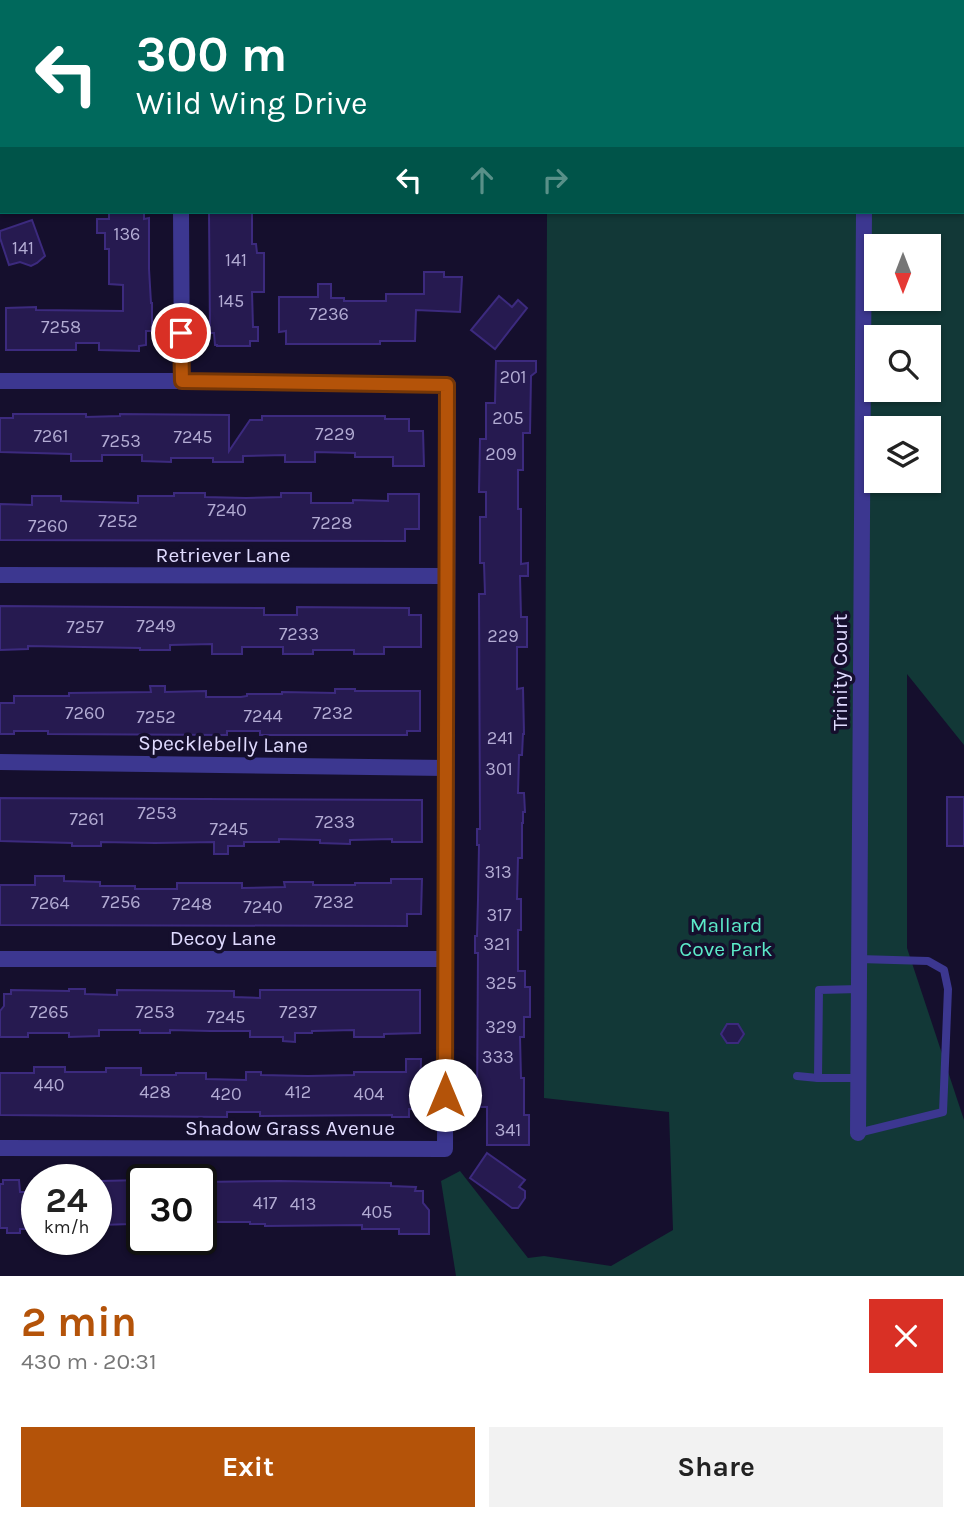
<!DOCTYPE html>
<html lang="en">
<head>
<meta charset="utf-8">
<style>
  :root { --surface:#fff; --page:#f2f2f2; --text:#222; --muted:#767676; --accent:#b45309 }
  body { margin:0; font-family:Karla,sans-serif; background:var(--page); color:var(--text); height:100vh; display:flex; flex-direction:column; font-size:26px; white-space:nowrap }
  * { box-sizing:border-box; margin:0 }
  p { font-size:23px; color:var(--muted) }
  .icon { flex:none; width:38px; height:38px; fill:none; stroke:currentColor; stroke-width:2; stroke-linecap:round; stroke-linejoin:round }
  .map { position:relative; height:1276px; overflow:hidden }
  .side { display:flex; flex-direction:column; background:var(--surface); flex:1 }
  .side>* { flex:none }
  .banner { position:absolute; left:0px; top:0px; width:964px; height:214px; box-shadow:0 2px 5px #0004; background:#00695c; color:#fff; overflow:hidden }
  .needle { width:46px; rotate:180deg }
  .tools { position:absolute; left:864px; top:234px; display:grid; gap:14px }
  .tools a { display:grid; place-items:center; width:77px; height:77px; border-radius:0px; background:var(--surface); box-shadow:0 2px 5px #0004; font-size:35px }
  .speed { position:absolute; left:21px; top:1164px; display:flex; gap:14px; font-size:35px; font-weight:700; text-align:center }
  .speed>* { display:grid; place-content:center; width:91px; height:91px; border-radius:50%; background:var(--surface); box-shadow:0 2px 5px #0004; line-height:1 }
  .speed small { font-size:18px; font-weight:400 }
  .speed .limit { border:4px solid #111; border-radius:10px; background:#fff; color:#111 }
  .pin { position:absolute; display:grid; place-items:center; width:60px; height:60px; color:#fff; margin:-30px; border:4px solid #fff; border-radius:50%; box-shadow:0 2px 7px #0007 }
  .me { position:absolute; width:77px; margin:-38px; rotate:0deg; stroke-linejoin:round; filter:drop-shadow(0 0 5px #0008) }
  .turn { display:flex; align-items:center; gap:24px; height:147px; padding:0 21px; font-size:32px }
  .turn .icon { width:91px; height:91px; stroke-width:2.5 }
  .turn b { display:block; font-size:49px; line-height:60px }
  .lanes { display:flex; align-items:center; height:66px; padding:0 21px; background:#0003; justify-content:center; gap:35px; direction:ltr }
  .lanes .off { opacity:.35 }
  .round { display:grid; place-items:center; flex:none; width:74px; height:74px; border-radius:0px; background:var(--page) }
  .headline { display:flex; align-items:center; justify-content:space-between; height:119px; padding:0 21px }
  h1 { font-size:42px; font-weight:700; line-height:52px; color:var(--accent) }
  .primary-button { display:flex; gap:14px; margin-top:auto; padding:14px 21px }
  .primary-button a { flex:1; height:80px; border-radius:0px; background:var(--accent); color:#fff; font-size:28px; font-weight:700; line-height:80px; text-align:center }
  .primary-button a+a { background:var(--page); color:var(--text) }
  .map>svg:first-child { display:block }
</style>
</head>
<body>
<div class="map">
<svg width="964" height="1276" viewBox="0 0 964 1276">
  <rect width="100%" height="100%" fill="#150f2d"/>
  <path fill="#123837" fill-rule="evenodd" d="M544,0H964V745L907,674V948L964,1120V1276H456L441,1181L460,1171L528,1258L544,1256L611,1266L673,1230L669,1112L544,1098L547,212H962V2H544ZM877,247H929V299H877ZM877,338H929V390H877ZM877,429H929V481H877Z"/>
  <g fill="#261a50" stroke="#3c2a7e" stroke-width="2">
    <path d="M109,212H144V219L149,218V269L151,303H152V331H146V345L139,346V351L99,350V343H76V350H6V308L36,307V310L123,311V285L109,284V249H105V233H97V219H109Z"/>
    <path d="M209,212H252V244H256L257,253H264V292H252L253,327H258V341H250V346H217V345H215L214,333H210Z"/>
    <path d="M32,220L45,256L37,263L31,266L20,262L9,265L0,238V231Z"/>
    <path d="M424,272H444V277H462L460,312L416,310L415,341H380V344H286V331L279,332V297H318V284H331V298H344V301H386V294H424Z"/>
    <path d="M499,296L512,307L518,300L527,308L495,349L471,330Z"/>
    <path d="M496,361H536V372L531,376L530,433H523V470H518V509H521V564L528,563V576H520L521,617H527V647H517V689L523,688L524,734H523L522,755H519L518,793H524L525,812H523V823H522V858H518L517,899H521V930H518V971H525V987H530V1017H524V1037H520L521,1078H524V1115H529V1145H487V1107H477L478,953H475V936H477L478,900L479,845H477V829H480L479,594H485L484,563H480V517H486V492H479L480,439H486V403H495Z"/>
    <path d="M13,414H86V417L120,416V414L229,415V451L250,420H262V416H385V419H409V431H423L424,466H393V457H355V453L315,452V462H285V455L243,456V462H213V458H171V462L142,461V455H102V461H71V454L0,452V418H13Z"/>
    <path d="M174,493H205V497L246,498L281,497V493H311V503H353V500L388,501V494H419V529H405V541L0,540V504L32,505V496H61V501L138,503V496H174Z"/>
    <path d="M0,606L264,608V615H297V607L409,608V615H421V647H384V654H354V650H313V654H283V647H242V654H212V644L170,645V650H140V648L28,646V649L0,650Z"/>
    <path d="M150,686H165V692L206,691V697H241L247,696V694H282V692L335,693V689H355V691H420V731H407V735H260V731H227V735L48,734V731H14V734H0V703H14V696H69V693L151,692Z"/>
    <rect x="947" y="797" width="17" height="49"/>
    <path d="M0,798L422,800V842H392V839L350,840V844L320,843V840L279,839V842H244V846H228V854H214V842L155,843L101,842V846H72V843L0,841Z"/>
    <path d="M35,876H64V881L100,882V886H135V889H177V883H242V888L285,887L284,882H313V885H355V883H391V879H422L421,914H407V926L0,925V885H35Z"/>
    <path d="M69,989H85V994L117,995V990L234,991V997L260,998V990H420V1033L384,1034V1037H354V1030L312,1031V1033H295V1042L283,1041V1037H250V1031H210L170,1030V1033H140V1030H99V1036L69,1037V1033H28V1037H0V1011L4,1006V994H11V990L69,991Z"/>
    <path d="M727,1024H738L744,1034L738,1043H727L721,1034Z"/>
    <path d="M406,1059H421L420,1109H409V1117H392V1115L260,1116V1112H227V1117L0,1115V1073H34V1067H65V1072H106V1068H141V1075H176V1073H206V1079L246,1080V1072H261V1075L308,1076L354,1075V1072H406Z"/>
    <path d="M487,1153L525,1180L519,1187L525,1191V1198L518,1208H512L470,1178Z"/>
    <path d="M3,1180H19L20,1192H37V1229H20V1233H7V1228H0V1184H3Z"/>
    <path d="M142,1180V1221H131V1224L101,1225V1181Z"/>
    <path d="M280,1181L391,1183V1186L416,1187L415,1191H423V1203L429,1210V1234H399V1229H362V1225L265,1226V1224H250V1222H201V1182Z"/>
  </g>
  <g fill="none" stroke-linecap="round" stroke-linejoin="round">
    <g stroke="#3c3790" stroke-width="8">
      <path d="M797,1076L818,1078"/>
      <path d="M858,1078H818L819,990L859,989"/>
      <path d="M858,1133L943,1112L948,989L944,970L928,961L859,959"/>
    </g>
    <g stroke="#3c3790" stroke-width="16">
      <path d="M864,0V2"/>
      <path d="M189,2L190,0"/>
      <path d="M181,212L182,381"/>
      <path d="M0,381H182L448,385L445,1149L0,1148"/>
      <path d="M0,575L446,576"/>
      <path d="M0,762L446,768"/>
      <path d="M0,959H446"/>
      <path d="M858,1133L864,212"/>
    </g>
  </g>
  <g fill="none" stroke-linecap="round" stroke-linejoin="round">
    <g stroke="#753606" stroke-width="18">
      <path id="route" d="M181,333L182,381L447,385L445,1095"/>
    </g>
    <use href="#route" stroke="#b45309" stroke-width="12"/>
  </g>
  <g text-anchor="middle" stroke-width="7" stroke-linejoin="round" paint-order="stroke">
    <g font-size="18" fill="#b2abd3">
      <text x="127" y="240">136</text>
      <text x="23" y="254">141</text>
      <text x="236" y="266">141</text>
      <text x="231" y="307">145</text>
      <text x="329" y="320">7236</text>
      <text x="61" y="333">7258</text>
      <text x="513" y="383">201</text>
      <text x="508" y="424">205</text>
      <text x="335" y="440">7229</text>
      <text x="51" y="442">7261</text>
      <text x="193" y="443">7245</text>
      <text x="121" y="447">7253</text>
      <text x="501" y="460">209</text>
      <text x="227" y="516">7240</text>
      <text x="118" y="527">7252</text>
      <text x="332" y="529">7228</text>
      <text x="48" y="532">7260</text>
      <text x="156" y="632">7249</text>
      <text x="85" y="633">7257</text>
      <text x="299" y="640">7233</text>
      <text x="503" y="642">229</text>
      <text x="85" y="719">7260</text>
      <text x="333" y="719">7232</text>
      <text x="263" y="722">7244</text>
      <text x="156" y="723">7252</text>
      <text x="500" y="744">241</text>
      <text x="499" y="775">301</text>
      <text x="157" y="819">7253</text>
      <text x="87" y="825">7261</text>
      <text x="335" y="828">7233</text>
      <text x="229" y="835">7245</text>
      <text x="498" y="878">313</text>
      <text x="121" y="908">7256</text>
      <text x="334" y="908">7232</text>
      <text x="50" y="909">7264</text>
      <text x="192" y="910">7248</text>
      <text x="263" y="913">7240</text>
      <text x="499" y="921">317</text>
      <text x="497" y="950">321</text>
      <text x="501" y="989">325</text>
      <text x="49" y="1018">7265</text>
      <text x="155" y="1018">7253</text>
      <text x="298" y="1018">7237</text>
      <text x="226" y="1023">7245</text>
      <text x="501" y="1033">329</text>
      <text x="498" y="1063">333</text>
      <text x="49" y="1091">440</text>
      <text x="155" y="1098">428</text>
      <text x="298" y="1098">412</text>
      <text x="226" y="1100">420</text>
      <text x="369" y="1100">404</text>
      <text x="508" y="1136">341</text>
      <text x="265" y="1209">417</text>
      <text x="303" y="1210">413</text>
      <text x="377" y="1218">405</text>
    </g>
    <g font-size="21" fill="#e0dbff" stroke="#150f2d">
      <text x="223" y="562">Retriever Lane</text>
      <text transform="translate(840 672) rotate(-90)" y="7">Trinity Court</text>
      <text transform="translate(223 744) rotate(1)" y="7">Specklebelly Lane</text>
      <text x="223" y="945">Decoy Lane</text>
      <text x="290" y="1135">Shadow Grass Avenue</text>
    </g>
    <g font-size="21" fill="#5ceac9" stroke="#150f2d">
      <text x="726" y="932">Mallard<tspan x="726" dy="24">Cove Park</tspan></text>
    </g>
  </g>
</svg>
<div class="tools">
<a><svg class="needle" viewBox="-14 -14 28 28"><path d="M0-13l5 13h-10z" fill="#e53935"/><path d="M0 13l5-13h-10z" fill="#767676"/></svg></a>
<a><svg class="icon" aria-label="search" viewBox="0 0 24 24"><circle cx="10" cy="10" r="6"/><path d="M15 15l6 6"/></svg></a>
<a><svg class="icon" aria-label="layers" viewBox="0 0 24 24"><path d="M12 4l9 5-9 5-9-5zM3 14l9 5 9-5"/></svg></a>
</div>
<div class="speed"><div>24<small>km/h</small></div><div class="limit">30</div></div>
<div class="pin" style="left:181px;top:333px;background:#d93025"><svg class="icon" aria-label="arrive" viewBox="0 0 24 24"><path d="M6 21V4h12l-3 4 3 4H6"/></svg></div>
<svg class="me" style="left:445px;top:1095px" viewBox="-20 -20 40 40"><circle r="19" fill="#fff"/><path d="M0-13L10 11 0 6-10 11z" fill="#b45309"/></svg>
<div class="banner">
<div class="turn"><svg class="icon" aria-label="left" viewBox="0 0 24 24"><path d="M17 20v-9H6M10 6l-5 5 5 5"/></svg><div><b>300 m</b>Wild Wing Drive</div></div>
<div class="lanes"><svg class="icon" aria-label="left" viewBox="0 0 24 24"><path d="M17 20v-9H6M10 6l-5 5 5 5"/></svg><svg class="icon off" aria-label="ahead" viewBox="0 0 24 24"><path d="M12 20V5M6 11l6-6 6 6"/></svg><svg class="icon off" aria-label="right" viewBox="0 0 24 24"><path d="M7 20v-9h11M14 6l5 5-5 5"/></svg></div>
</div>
</div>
<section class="side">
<div class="headline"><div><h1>2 min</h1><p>430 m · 20:31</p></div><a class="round" style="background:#d93025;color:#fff"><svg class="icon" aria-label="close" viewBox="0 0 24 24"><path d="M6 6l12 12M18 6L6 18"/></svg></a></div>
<div class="primary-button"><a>Exit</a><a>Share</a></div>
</section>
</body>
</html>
